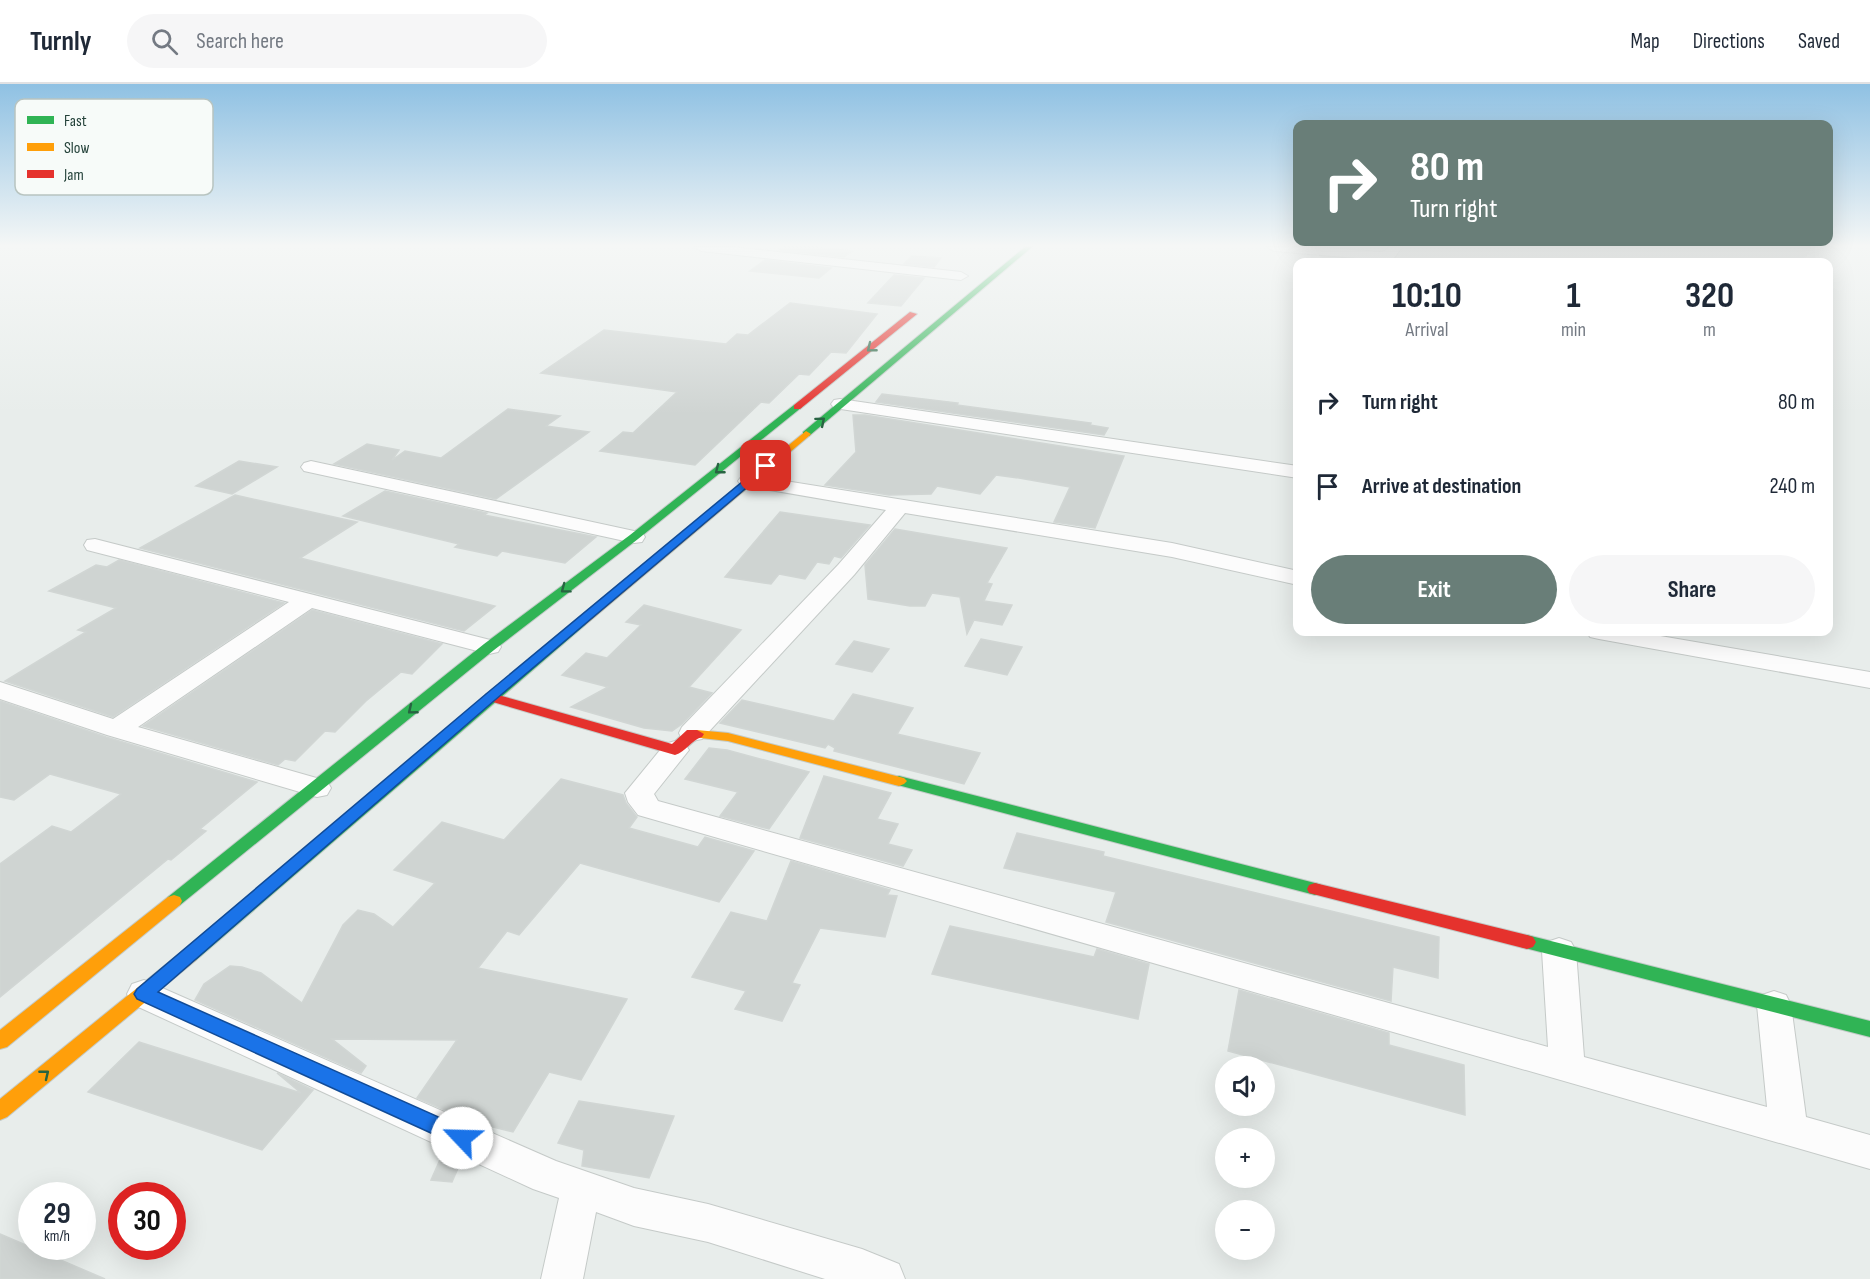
<!DOCTYPE html>
<html lang="en">
<head>
<meta charset="utf-8">
<style>
  :root { --surface:#fff; --page:#f6f6f7; --text:#1f2937; --muted:#747a83; --line:#e0e1e3; --accent:#697e78 }
  body { margin:0; font-family:"Sofia Sans Condensed",sans-serif; background:var(--page); color:var(--text); height:100vh; display:flex; flex-direction:column; font-size:22px; white-space:nowrap }
  * { box-sizing:border-box; margin:0 }
  p { font-size:20px; color:var(--muted) }
  .icon { flex:none; width:33px; height:33px; fill:none; stroke:currentColor; stroke-width:2; stroke-linecap:round; stroke-linejoin:round }
  .map { position:relative; flex:1; overflow:hidden }
  .side { position:absolute; left:1293px; top:174px; width:540px; height:378px; display:flex; flex-direction:column; background:var(--surface); border-radius:12px; box-shadow:0 6px 24px #0002 }
  .side>* { flex:none }
  .top-card { position:absolute; left:1293px; top:36px; width:540px; height:126px; border-radius:12px; box-shadow:0 6px 24px #0002; background:#697e78; color:#fff; overflow:hidden }
  .fabs { position:absolute; left:1215px; top:972px; display:grid; gap:12px }
  .fabs a { display:grid; place-items:center; width:60px; height:60px; border-radius:50%; background:var(--surface); box-shadow:0 6px 24px #0002; font-size:30px }
  .speed { position:absolute; left:18px; top:1098px; display:flex; gap:12px; font-size:30px; font-weight:700; text-align:center }
  .speed>* { display:grid; place-content:center; width:78px; height:78px; border-radius:50%; background:var(--surface); box-shadow:0 6px 24px #0002; line-height:1 }
  .speed small { font-size:15px; font-weight:400 }
  .speed .limit { border:9px solid #d22; background:#fff; color:#111 }
  .pin { position:absolute; display:grid; place-items:center; width:51px; height:51px; color:#fff; margin:-26px; border-radius:12px; box-shadow:0 3px 9px #0006 }
  .me { position:absolute; width:66px; margin:-33px; rotate:294deg; stroke-linejoin:round; filter:drop-shadow(0 0 4px #0008) }
  .turn { display:flex; align-items:center; gap:21px; height:126px; padding:0 18px; font-size:27px }
  .turn .icon { width:78px; height:78px; stroke-width:2.5 }
  .turn b { display:block; font-size:42px; line-height:51px }
  .eta { display:flex; justify-content:space-evenly; align-items:center; height:102px; text-align:center }
  .eta b { font-size:36px; font-weight:700; line-height:42px }
  .action { display:flex; gap:12px; margin-top:auto; padding:12px 18px }
  .action a { flex:1; height:69px; border-radius:36px; background:var(--accent); color:#fff; font-size:24px; font-weight:700; line-height:69px; text-align:center }
  .action a+a { background:var(--page); color:var(--text) }
  ul { padding:0; list-style:none }
  li { display:flex; align-items:center; gap:18px; height:84px; padding:0 18px }
  li div { flex:1 }
  li b { display:block; font-size:22px }
  li em { font-style:normal }
  header { display:flex; align-items:center; gap:36px; box-sizing:border-box; height:84px; padding:0 30px; background:var(--surface); border-bottom:2px solid var(--line) }
  header strong { font-size:28px }
  nav { display:flex; gap:33px; margin-inline-start:auto; font-size:21px }
  .search { width:420px; height:54px; background:var(--page); display:flex; align-items:center; gap:15px; box-sizing:border-box; padding:0 21px; border-radius:33px; color:var(--muted); font-size:22px }
  .map>svg:first-child { display:block }
</style>
</head>
<body>
<header>
<strong>Turnly</strong>
<div class="search"><svg class="icon" aria-label="search" viewBox="0 0 24 24"><circle cx="10" cy="10" r="6"/><path d="M15 15l6 6"/></svg>Search here</div>
<nav><a>Map</a><a>Directions</a><a>Saved</a></nav>
</header>
<div class="map">
<svg width="1870" height="1195" viewBox="0 0 1870 1195">
  <rect width="100%" height="100%" fill="#e8edeb"/>
  <g fill="#cfd4d2" stroke="#d1d6d4" stroke-width="1.5">
    <path d="M785,163H815L852,167L844,173L780,166Z"/>
    <path d="M912,172L941,174L934,183L904,180Z"/>
    <path d="M765,176L831,184L819,194L750,187Z"/>
    <path d="M894,191L924,194L901,222L868,219Z"/>
    <path d="M790,219L877,230L846,269L831,268L809,291L799,290L769,319L761,318L695,381L600,367L623,348L633,349L677,308L541,289L604,246L726,260L737,250L748,251Z"/>
    <path d="M882,310L958,319L957,321L1091,339L1090,341L1108,344L1104,351L876,318Z"/>
    <path d="M508,325L560,332L546,342L589,348L496,415L334,380L367,360L399,366L392,376L405,367L441,374Z"/>
    <path d="M853,331H865L1124,372L1095,444L1054,438L1070,403L1019,394L996,391L980,410L937,402L931,410L889,411L825,401L856,368Z"/>
    <path d="M239,377L277,383L232,410L196,402Z"/>
    <path d="M385,407L487,429L484,431L596,453L565,479L502,467L497,472L455,463L459,460L343,432Z"/>
    <path d="M235,411L357,438L300,474L495,522L464,547L140,464Z"/>
    <path d="M780,428L870,441L841,474L834,472L829,480L817,478L805,495L779,490L771,500L725,493Z"/>
    <path d="M895,445L1007,464L987,499L992,500L984,517L1012,521L1002,541L974,536L967,550L960,513L932,509L925,522H910L868,515L865,481Z"/>
    <path d="M119,476L284,519L113,633L5,597L86,548L78,546L116,524L49,507L96,481L107,483Z"/>
    <path d="M644,521L741,546L689,603L712,609L682,640L672,647L644,644L571,623L608,603L562,591L586,569L607,574L641,541L626,538Z"/>
    <path d="M312,526L442,560L412,590L401,588L366,617L335,648L325,647L295,677L285,675L278,681L143,642Z"/>
    <path d="M981,555L1022,563L1007,591L965,582Z"/>
    <path d="M854,557L889,565L872,588L836,580Z"/>
    <path d="M853,610L913,624L897,650L980,669L964,700L834,667L835,664L828,660L825,664L720,639L742,616L834,637Z"/>
    <path d="M0,617L106,653L257,698L200,745L206,747L171,776L168,775L0,913V780L52,742L71,748L121,710L50,690L14,716L0,713Z"/>
    <path d="M709,664L727,666L809,688L769,745L720,732L738,708L685,695Z"/>
    <path d="M824,692L891,709L877,735L898,740L888,760L912,766L903,782L800,754Z"/>
    <path d="M561,695L623,711L626,719L637,733L629,744L698,763L705,753L754,767L719,818L580,779L519,851L507,847L478,884L627,915L581,996L549,988L513,1048L473,1038L417,1014L457,956L332,955L366,982L361,989L195,916L204,900L230,882L242,883L261,889L302,919L343,841L358,826L374,830L393,843L435,799L394,786L442,738L504,756Z"/>
    <path d="M1017,749L1104,768L1103,772L1439,853L1438,894L1393,883L1391,917L1106,838L1116,808L1004,784Z"/>
    <path d="M791,777L890,806L887,811L897,812L885,853L820,844L792,899L800,901L782,937L735,925L746,907L692,893L731,828L767,837Z"/>
    <path d="M950,842L1094,873L1097,865L1149,880L1138,935L932,890Z"/>
    <path d="M1239,906L1389,949V961L1464,981L1465,1031L1228,967Z"/>
    <path d="M139,958L301,1009L277,989L313,1006L262,1066L88,1008Z"/>
    <path d="M579,1017L674,1032L649,1094L582,1082L584,1066L558,1059Z"/>
    <path d="M442,1071L462,1075L452,1098L431,1096Z"/>
    <path d="M0,1150L105,1195H0Z"/>
  </g>
  <g fill="none" stroke-linecap="round" stroke-linejoin="round">
    <g stroke="#c5cac8" stroke-width="2">
      <g id="street">
        <path d="M694,163H732L961,188L968,192L961,196L701,167Z"/>
        <path d="M1267,163H1315L1380,168L1385,167L1389,163H1402L1394,174L1380,176L1274,167Z"/>
        <path d="M840,315L1298,382V394L834,324L831,320L834,316Z"/>
        <path d="M311,377L634,447L642,448L645,453L642,458L634,459L304,387L301,383L304,379Z"/>
        <path d="M748,391L1172,459L1298,487V501L1172,473L905,429L854,491L702,655L692,657L682,655L679,649L682,643L838,481L886,426L741,401L738,397L741,393Z"/>
        <path d="M95,455L498,558L501,563L498,568L489,570L312,524L138,643L327,697L331,704L327,711L317,713L107,651L0,615V598L113,635L289,518L87,466L84,461L87,456Z"/>
        <path d="M1587,548H1637L1870,588V604L1599,555L1590,553Z"/>
        <path d="M675,657L685,660L689,666L654,710L658,717L1548,963L1542,867L1547,858L1559,854L1571,858L1576,867L1584,973L1767,1023L1757,921L1762,911L1774,907L1786,911L1791,921L1806,1033L1870,1051V1085L638,731L628,718L625,709L665,660Z"/>
        <path d="M144,896L556,1077L634,1104L708,1120L862,1165L899,1180L905,1195H825L708,1158L634,1142L596,1128L583,1195H541L559,1114L533,1105L132,920L127,910L132,900Z"/>
      </g>
    </g>
    <g stroke="#c3cbc8" stroke-width="2">
      <g id="fast">
        <path d="M1025,163H1032L809,352H803V348Z"/>
        <path d="M794,321L802,323L638,455L494,566L180,821L174,823L168,821L166,817L168,813L484,560L630,451Z"/>
        <path d="M581,534L587,538L585,541L196,876L190,878L184,876L181,871L184,866L577,535Z"/>
        <path d="M899,692L1315,799L1321,801L1323,805L1321,809L1315,811L894,700L891,697L894,694Z"/>
        <path d="M1527,851L1870,937V953L1521,863L1518,858L1521,853Z"/>
      </g>
    </g>
    <g stroke="#c3cbc8" stroke-width="2">
      <g id="slow">
        <path d="M806,347L811,350L809,352L585,541H577L575,538L577,535Z"/>
        <path d="M697,646L728,649L904,694L907,697L904,700L899,702L728,657L692,653L690,650L692,647Z"/>
        <path d="M174,811L180,813L182,817L180,821L7,963L0,965V946L168,813Z"/>
        <path d="M190,864L196,866L199,871L196,876L7,1033L0,1036V1015L184,866Z"/>
      </g>
    </g>
    <g stroke="#c3cbc8" stroke-width="2">
      <g id="jam">
        <path d="M910,228L917,230L800,325H794V321Z"/>
        <path d="M491,609L672,660L687,646H697L704,650L702,653C691,656 686,668 675,671L486,616L484,613L486,610Z"/>
        <path d="M1315,799L1527,851L1533,853L1536,858L1533,863L1527,865L1309,809L1307,805L1309,801Z"/>
      </g>
    </g>
    <use href="#street" fill="#fcfcfc" fill-rule="evenodd"/>
    <use href="#fast" fill="#30b455" fill-rule="evenodd"/>
    <use href="#slow" fill="#ff9f0a" fill-rule="evenodd"/>
    <use href="#jam" fill="#e5322d" fill-rule="evenodd"/>
  </g>
  <defs><path id="oneway-chevron" d="M-2-3.5L2.5 0L-2 3.5" fill="none" stroke-width="1.6" stroke-linecap="round" stroke-linejoin="round" transform="scale(1.5)"/></defs>
  <g stroke="#286442">
    <use href="#oneway-chevron" transform="translate(871 264) rotate(141)"/>
    <use href="#oneway-chevron" transform="translate(821 337) rotate(-40)"/>
    <use href="#oneway-chevron" transform="translate(719 386) rotate(142)"/>
    <use href="#oneway-chevron" transform="translate(565 505) rotate(143)"/>
    <use href="#oneway-chevron" transform="translate(412 626) rotate(141)"/>
    <use href="#oneway-chevron" transform="translate(45 990) rotate(-39)"/>
  </g>
  <linearGradient id="sky" x2="0" y2="1"><stop stop-color="#8fc1e3"/><stop offset="0.49" stop-color="#f5f7f6"/><stop offset="1" stop-color="#f5f7f6" stop-opacity="0"/></linearGradient>
  <rect width="1870" height="330" fill="url(#sky)"/>
  <path fill="#1a73e8" stroke="#114b97" stroke-width="1.5" d="M766,378L770,379V384L495,616L158,908L470,1047L473,1054L470,1060L462,1063L455,1060L137,915L134,910L137,905L486,610Z"/>
  <rect x="15" y="15" width="198" height="96" rx="9" fill="#f7fbf9" stroke="#b8c4c0" stroke-width="1.5"/>
  <rect x="27" y="32" width="27" height="8" fill="#30b455"/>
  <rect x="27" y="59" width="27" height="8" fill="#ff9f0a"/>
  <rect x="27" y="86" width="27" height="8" fill="#e5322d"/>
  <g font-size="16" fill="#24423a">
    <text x="64" y="42">Fast</text>
    <text x="64" y="69">Slow</text>
    <text x="64" y="96">Jam</text>
  </g>
</svg>
<div class="fabs">
<a><svg class="icon" aria-label="sound" viewBox="0 0 24 24"><path d="M4 9h4l5-4v14l-5-4H4zM17 9q2 3 0 6"/></svg></a>
<a>+</a>
<a>−</a>
</div>
<div class="speed"><div>29<small>km/h</small></div><div class="limit">30</div></div>
<div class="pin" style="left:766px;top:382px;background:#d93025"><svg class="icon" aria-label="arrive" viewBox="0 0 24 24"><path d="M6 21V4h12l-3 4 3 4H6"/></svg></div>
<svg class="me" style="left:462px;top:1054px" viewBox="-20 -20 40 40"><circle r="19" fill="#fff"/><path d="M0-13L10 11 0 6-10 11z" fill="#1a73e8"/></svg>
<div class="top-card">
<div class="turn"><svg class="icon" aria-label="right" viewBox="0 0 24 24"><path d="M7 20v-9h11M14 6l5 5-5 5"/></svg><div><b>80 m</b>Turn right</div></div>
</div>
<section class="side">
<div class="eta">
<div><b>10:10</b><p>Arrival</p></div>
<div><b>1</b><p>min</p></div>
<div><b>320</b><p>m</p></div>
</div>
<ul>
<li><svg class="icon" aria-label="right" viewBox="0 0 24 24"><path d="M7 20v-9h11M14 6l5 5-5 5"/></svg><div><b>Turn right</b></div><em>80 m</em></li>
<li><svg class="icon" aria-label="arrive" viewBox="0 0 24 24"><path d="M6 21V4h12l-3 4 3 4H6"/></svg><div><b>Arrive at destination</b></div><em>240 m</em></li>
</ul>
<div class="action"><a>Exit</a><a>Share</a></div>
</section>
</div>
</body>
</html>
